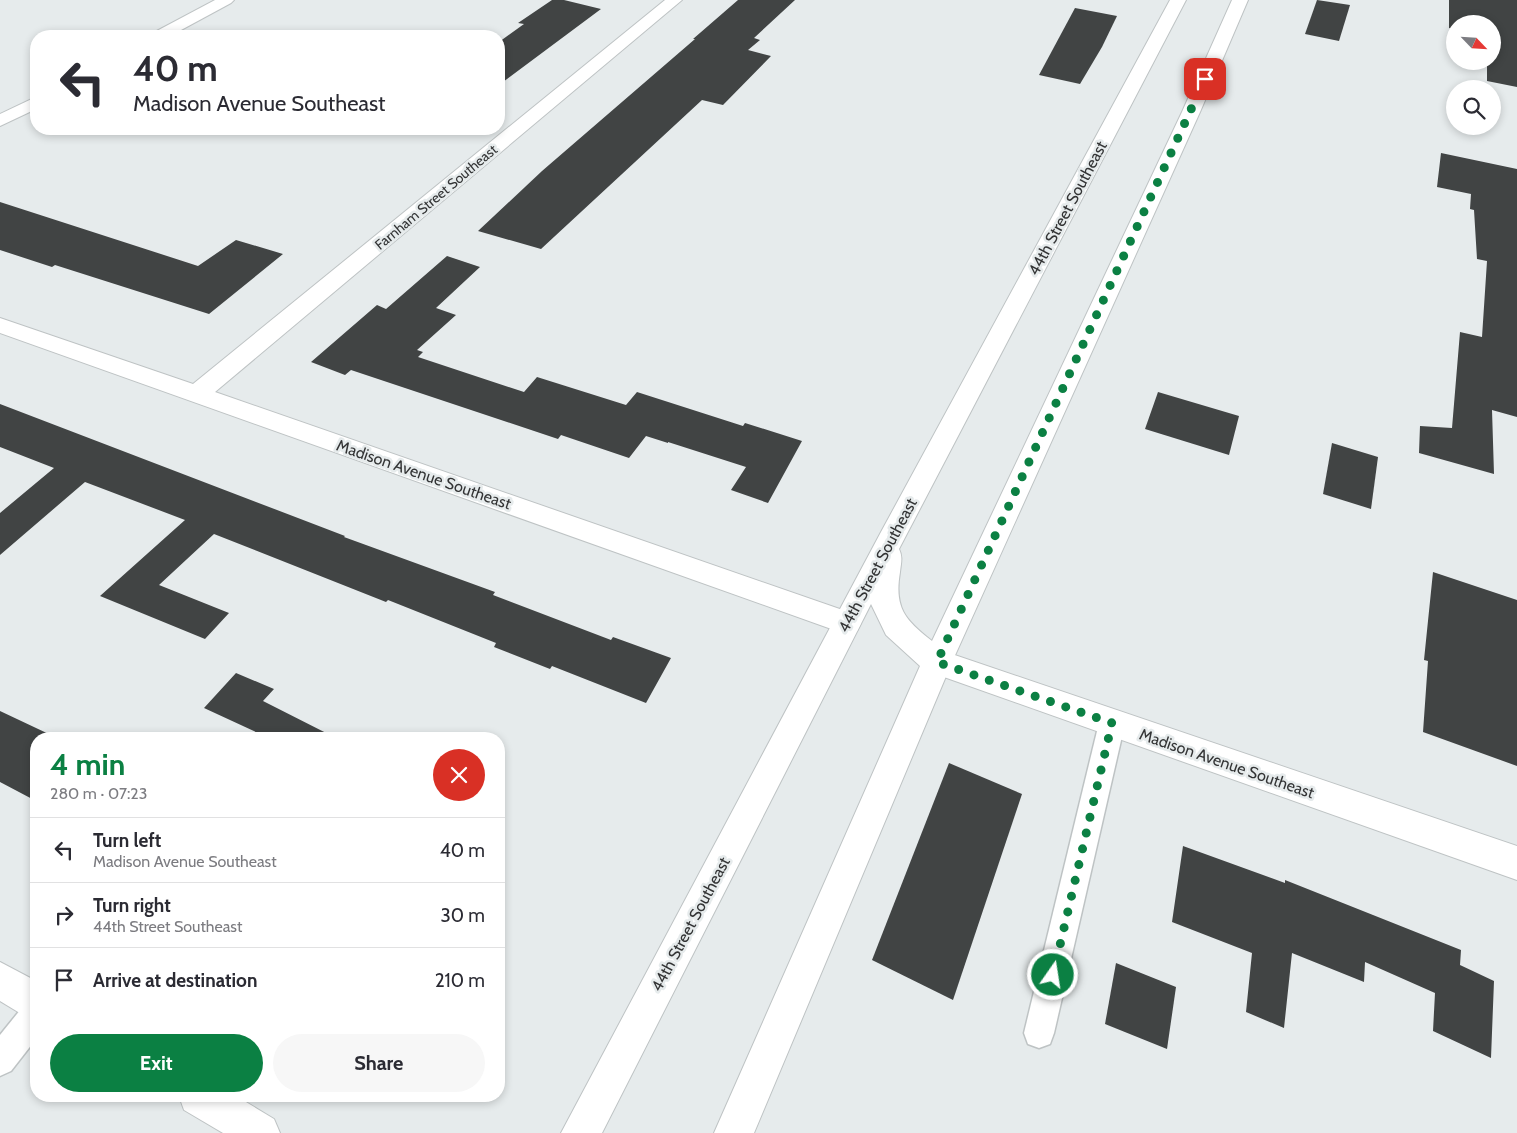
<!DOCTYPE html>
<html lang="en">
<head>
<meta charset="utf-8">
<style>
  :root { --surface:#fff; --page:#f7f7f7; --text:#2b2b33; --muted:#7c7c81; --line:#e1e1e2; --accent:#0b8043 }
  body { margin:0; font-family:Cabin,sans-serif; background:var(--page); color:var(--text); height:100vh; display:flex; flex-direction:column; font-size:19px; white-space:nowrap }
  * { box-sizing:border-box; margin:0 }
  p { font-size:16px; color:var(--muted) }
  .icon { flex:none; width:28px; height:28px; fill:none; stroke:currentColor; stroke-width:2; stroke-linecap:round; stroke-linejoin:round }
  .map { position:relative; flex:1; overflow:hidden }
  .side { position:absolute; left:30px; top:732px; width:475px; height:370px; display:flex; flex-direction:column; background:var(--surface); border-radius:20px; box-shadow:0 2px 8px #0003 }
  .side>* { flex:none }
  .hud { position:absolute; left:30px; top:30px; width:475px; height:105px; border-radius:20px; box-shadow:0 2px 8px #0003; background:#fff; color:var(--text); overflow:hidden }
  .needle { width:32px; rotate:115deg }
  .tools { position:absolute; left:1446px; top:15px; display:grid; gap:10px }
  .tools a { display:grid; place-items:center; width:55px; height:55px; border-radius:50%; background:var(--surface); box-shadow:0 2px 8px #0003; font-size:25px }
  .pin { position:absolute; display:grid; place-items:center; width:42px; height:42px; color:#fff; margin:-21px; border-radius:10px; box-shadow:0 2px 8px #0006 }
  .me { position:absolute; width:55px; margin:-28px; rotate:13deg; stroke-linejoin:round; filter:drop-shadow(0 0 4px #0008) }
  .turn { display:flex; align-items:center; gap:18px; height:105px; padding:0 20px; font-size:22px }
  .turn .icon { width:65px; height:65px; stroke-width:2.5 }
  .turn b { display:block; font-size:35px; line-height:42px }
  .round { display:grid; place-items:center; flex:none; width:52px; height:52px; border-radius:26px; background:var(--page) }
  .headline { display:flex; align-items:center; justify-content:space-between; height:85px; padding:0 20px }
  h1 { font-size:30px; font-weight:700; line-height:38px; color:var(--accent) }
  .primary-button { display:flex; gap:10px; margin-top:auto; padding:10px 20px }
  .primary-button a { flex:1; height:58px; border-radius:30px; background:var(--accent); color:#fff; font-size:20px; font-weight:700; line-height:58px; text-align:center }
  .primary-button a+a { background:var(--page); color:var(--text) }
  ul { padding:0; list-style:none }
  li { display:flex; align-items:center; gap:15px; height:65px; padding:0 20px; border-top:1px solid var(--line) }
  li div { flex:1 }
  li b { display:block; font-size:19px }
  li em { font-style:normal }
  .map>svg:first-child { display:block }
</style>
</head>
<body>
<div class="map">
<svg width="1517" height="1133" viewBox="0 0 1517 1133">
  <rect width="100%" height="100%" fill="#e6ebec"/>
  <g fill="#414444">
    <path d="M552,0H564L601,9L499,85V42L524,24L518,23Z"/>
    <path d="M738,0H795L754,38L760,40L748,50L771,56L723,105L702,100L541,249L478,231L542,171L695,39H693Z"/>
    <path d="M1317,0L1350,5L1339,41L1305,34Z"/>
    <path d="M1449,0H1517V87L1487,81V61H1492V24H1455V29L1449,28Z"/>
    <path d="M1075,8L1117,16L1102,47L1080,84L1039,75Z"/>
    <path d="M1441,153L1517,169V417L1492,410L1494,474L1419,453L1420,426L1452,428L1460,332L1482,337L1487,261L1477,259L1474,210L1470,209L1471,194L1437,187Z"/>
    <path d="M0,202L198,266L236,240L283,254L209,314L55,265L52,267L0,250Z"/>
    <path d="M447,256L480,267L436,308L456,315L417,350L423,352L418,357L524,392L537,377L626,405L637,392L743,426L745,423L802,441L768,503L731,490L746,467L668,442V443L646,436L629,458L561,435L558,439L351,370L345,375L311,362L377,305L386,309Z"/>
    <path d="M1158,392L1239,416L1229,455L1145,429Z"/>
    <path d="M0,404L345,536L344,537L495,592L493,595L611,640L613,637L671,658L646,703L552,666L550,669L494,647L496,643L388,600L386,602L214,534L159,585L229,613L205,639L100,596L185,520L85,482L0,555V513L54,468L0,447Z"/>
    <path d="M1332,443L1378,457L1371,509L1323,494Z"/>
    <path d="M1433,572L1517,600V766L1423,732L1428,661L1424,660Z"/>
    <path d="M236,673L274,689L263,701L338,739H271L204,708Z"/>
    <path d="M0,711L53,736L51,739H36V801L0,782Z"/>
    <path d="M949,763L1022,794L953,1000L872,960Z"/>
    <path d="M1183,846L1285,883V880L1461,950L1460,965L1494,981L1491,1058L1433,1031L1435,993L1365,962L1364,982L1292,953L1284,1028L1246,1012L1252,953L1172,922Z"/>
    <path d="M1116,963L1176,987L1167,1049L1105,1024Z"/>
  </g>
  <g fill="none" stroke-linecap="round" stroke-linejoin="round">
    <g stroke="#bec3c4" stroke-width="3">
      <g id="lane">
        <path d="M1112,712L1121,715L1125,723L1054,1033L1050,1044L1039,1048L1028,1044L1024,1033L1099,723L1103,715Z"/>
        <path d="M36,1000V1039L11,1071L0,1076V1035L25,1004Z"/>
      </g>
    </g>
    <g stroke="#bec3c4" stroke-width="2">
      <g id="street">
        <path d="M215,0H234L231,3L170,36H151L153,33Z"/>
        <path d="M665,0H682L215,392L857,615L861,623L857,631L847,635L837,631L0,333V318L193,384Z"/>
        <path d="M36,97V109L0,126V114Z"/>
        <path d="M937,649L1517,846V880L927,671L922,662L927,653Z"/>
        <path d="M0,962L36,981V1020L23,1015L0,1001Z"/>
        <path d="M179,1096H236L274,1119L280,1133H223L184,1110Z"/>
      </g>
    </g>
    <g stroke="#bec3c4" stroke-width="2">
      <path id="primary" d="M1170,0H1186L899,549C903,557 901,563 900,572C894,608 905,620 932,641L1182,112L1232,0H1248L1200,112L952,662L754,1133H714L920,666L886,635L871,604L602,1133H561L881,532Z"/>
    </g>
    <use href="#lane" fill="#fff" fill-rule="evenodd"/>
    <use href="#street" fill="#fff" fill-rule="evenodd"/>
    <use href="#primary" fill="#fff" fill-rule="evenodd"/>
  </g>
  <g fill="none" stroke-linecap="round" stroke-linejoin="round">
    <path stroke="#0b8043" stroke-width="9" stroke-dasharray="0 16.2" d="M1053,975L1112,723L937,662L1205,79"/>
  </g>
  <g text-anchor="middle" stroke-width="5" stroke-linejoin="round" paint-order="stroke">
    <g font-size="14" fill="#333435" stroke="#e6ebec">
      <text transform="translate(436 197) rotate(-40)" y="5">Farnham Street Southeast</text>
    </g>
    <g font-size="16" fill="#333435" stroke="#e6ebec">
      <text transform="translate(1067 208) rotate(-62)" y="6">44th Street Southeast</text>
      <text transform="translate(424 474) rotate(19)" y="6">Madison Avenue Southeast</text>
      <text transform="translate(877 565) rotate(-62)" y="6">44th Street Southeast</text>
      <text transform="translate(1227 763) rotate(19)" y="6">Madison Avenue Southeast</text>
      <text transform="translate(690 924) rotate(-62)" y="6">44th Street Southeast</text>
    </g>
  </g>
</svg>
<div class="tools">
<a><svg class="needle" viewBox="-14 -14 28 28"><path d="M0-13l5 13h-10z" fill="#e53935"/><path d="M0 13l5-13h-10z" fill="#7c7c81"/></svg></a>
<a><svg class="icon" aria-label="search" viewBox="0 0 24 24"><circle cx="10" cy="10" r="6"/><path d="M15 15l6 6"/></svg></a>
</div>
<div class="pin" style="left:1205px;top:79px;background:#d93025"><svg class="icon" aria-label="arrive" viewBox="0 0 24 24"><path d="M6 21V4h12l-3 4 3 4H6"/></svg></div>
<svg class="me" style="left:1053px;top:975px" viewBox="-20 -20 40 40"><circle r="17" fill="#0b8043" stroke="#fff" stroke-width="3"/><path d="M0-11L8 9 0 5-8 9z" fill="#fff"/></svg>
<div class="hud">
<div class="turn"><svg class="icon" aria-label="left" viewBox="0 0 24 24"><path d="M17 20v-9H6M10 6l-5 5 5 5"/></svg><div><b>40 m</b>Madison Avenue Southeast</div></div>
</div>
<section class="side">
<div class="headline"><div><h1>4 min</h1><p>280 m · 07:23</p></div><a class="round" style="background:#d93025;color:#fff"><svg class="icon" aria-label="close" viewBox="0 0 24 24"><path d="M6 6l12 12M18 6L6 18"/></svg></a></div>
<ul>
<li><svg class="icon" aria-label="left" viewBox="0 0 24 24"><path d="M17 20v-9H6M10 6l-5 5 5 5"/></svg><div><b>Turn left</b><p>Madison Avenue Southeast</p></div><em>40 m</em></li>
<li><svg class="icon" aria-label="right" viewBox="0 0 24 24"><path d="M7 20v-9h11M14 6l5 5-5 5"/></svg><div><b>Turn right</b><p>44th Street Southeast</p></div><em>30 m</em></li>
<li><svg class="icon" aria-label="arrive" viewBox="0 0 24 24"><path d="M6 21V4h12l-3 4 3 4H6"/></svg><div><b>Arrive at destination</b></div><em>210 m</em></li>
</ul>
<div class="primary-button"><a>Exit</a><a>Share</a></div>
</section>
</div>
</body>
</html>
